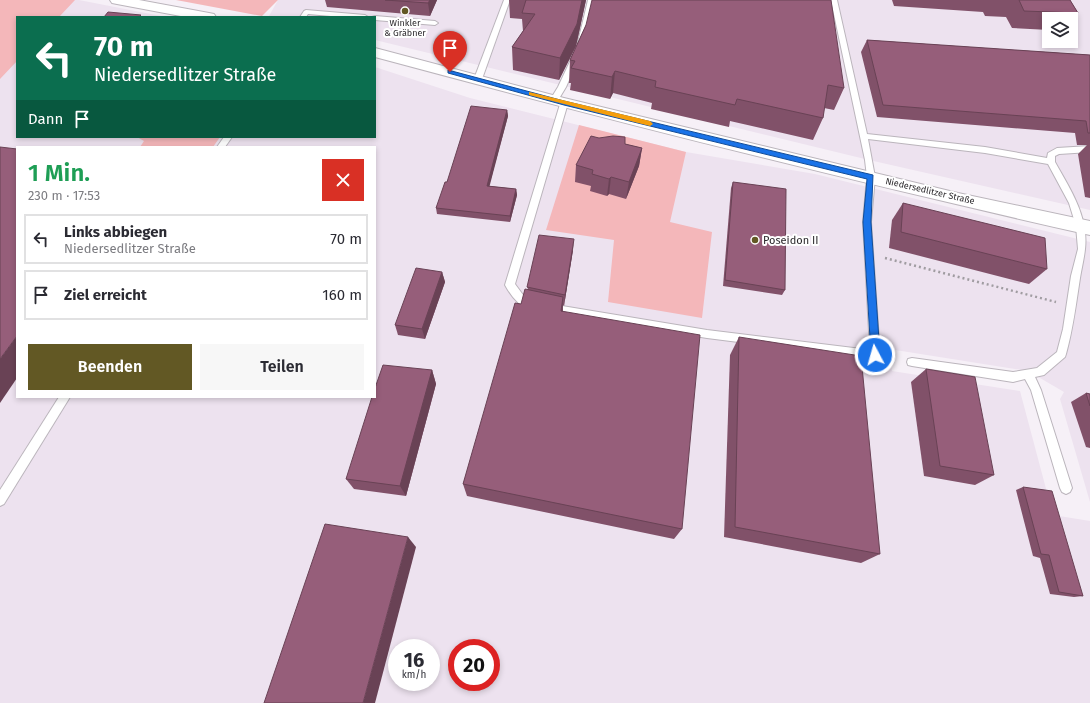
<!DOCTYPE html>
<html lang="de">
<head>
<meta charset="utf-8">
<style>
  :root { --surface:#fff; --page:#f7f7f7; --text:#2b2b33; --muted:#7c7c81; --line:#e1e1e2; --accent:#625824 }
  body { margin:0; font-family:"Fira Sans",sans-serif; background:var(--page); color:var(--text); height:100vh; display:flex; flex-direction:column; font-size:15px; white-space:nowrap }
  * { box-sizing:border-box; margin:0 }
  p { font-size:13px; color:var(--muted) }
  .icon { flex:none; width:22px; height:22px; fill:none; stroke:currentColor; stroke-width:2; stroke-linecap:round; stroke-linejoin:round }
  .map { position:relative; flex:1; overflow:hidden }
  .drawer { position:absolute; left:16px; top:146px; width:360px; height:252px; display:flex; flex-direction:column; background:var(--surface); border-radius:0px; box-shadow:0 2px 6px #0003 }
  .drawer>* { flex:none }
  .hud { position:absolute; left:16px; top:16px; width:360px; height:122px; border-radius:0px; box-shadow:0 2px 6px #0003; background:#0b6e4f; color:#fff; overflow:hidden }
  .fabs { position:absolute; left:1042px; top:12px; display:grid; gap:8px }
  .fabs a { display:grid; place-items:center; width:36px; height:36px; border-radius:0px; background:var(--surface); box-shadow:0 2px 6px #0003; font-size:20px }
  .speed { position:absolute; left:388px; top:639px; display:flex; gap:8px; font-size:20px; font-weight:700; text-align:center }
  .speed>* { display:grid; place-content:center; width:52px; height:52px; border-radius:50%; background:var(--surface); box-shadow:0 2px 6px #0003; line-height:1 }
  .speed small { font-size:10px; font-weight:400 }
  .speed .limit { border:6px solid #d22; background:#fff; color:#111 }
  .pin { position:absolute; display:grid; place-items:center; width:34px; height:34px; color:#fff; margin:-41px -17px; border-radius:50% 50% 50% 0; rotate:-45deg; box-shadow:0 0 4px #0007 }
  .pin .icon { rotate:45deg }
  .me { position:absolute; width:44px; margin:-22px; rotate:354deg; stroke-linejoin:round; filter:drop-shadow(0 0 3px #0008) }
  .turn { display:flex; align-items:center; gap:14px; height:84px; padding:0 12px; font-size:18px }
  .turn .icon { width:52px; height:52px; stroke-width:2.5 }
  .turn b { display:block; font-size:28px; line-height:34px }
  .then { display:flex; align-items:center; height:38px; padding:0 12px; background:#0003; gap:8px; font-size:15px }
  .round { display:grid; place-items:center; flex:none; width:42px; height:42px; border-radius:0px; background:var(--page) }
  .overview { display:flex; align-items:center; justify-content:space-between; height:68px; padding:0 12px }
  h1 { font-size:24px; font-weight:600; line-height:30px; color:#1e9e55 }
  .cta { display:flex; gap:8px; margin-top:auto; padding:8px 12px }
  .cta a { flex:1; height:46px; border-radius:0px; background:var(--accent); color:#fff; font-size:16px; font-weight:600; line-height:46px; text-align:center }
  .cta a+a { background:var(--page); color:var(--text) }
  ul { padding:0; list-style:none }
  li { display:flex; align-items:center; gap:12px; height:50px; margin:0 8px 6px; padding:0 4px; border:2px solid var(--line); border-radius:0px }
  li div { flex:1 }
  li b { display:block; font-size:15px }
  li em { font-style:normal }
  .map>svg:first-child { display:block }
</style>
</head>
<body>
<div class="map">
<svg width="1090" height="703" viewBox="0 0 1090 703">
  <rect width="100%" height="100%" fill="#f6f0f7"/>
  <g fill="#ede2ef" fill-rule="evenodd">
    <path d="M0,0H79L166,17H17V137H375V67L470,98L686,152L815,174L1090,242V502L1060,399L1064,392L1028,371L889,349L892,371L1020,391L1053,515L1090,521V703H0ZM17,147H375V397H17ZM397,648H431V682H397ZM457,648H491V682H457Z"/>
    <path d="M278,0H1090V210L869,160L375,40V17L269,16ZM1049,19H1071V41H1049Z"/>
  </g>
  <g fill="#f4b7ba">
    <path d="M0,0H75L59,17H17V61L0,79Z"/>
    <path d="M176,0H278L262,16Z"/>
    <path d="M579,125L686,152L670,222L712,232L702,318L608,302L614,240L546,230Z"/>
    <path d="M137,137H220L213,147H140L144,141Z"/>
  </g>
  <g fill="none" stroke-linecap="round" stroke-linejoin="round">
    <g stroke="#bbb5bc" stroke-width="2">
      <g id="service">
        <path d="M504,0H510L482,79L478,81H475L474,79Z"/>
        <path d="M588,0H594L584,42L581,44L578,42Z"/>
        <path d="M831,0H837L867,134L985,147L1047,158L1048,153L1057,148L1090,146V152L1059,154L1055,156V162C1066,182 1080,203 1084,226C1088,245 1083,260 1080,278C1076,304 1073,329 1066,354L1065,357L1044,375L1035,377L1041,390L1072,488L1070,492L1066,494L1062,492L1060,488L1031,390L1025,379L1013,382L912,366L908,365L907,362L908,359L912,358L1013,372L1037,368L1057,352L1063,329L1071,276L1078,249L1076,226L1069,203L1048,164L985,153L868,139L875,177L871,222L880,355L879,358L875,359L707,338L550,312L547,311L545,308L547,305L550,304L707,330L870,350L863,222L867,177L865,160Z"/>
        <path d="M306,10L365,15L368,17H342L308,14L306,17H300L304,11Z"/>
        <path d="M375,16L435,21L438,23L435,25L375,20V17H372Z"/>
        <path d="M573,55H575L579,57L566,87L557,102H551L550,100L558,87Z"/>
        <path d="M561,101H564L568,103L515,284L526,299L537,302L539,305L537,308C523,313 511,296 505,285Z"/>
        <path d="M224,137H232L225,147H217Z"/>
        <path d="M59,397H70L4,504L0,506V490Z"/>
      </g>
    </g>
    <g stroke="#bbb5bc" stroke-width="2">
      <g id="minor">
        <path d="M110,0H139L209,13L214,14L216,17H186L117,4L112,3Z"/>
        <path d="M375,48L564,98L958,193L1090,221V235C850,181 612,121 375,57Z"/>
      </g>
    </g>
    <path stroke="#a09ca1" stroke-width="2.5" stroke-dasharray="2 3" stroke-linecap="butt" d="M885,258L1056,302"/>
    <use href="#service" fill="#fff" fill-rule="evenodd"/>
    <use href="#minor" fill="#fff" fill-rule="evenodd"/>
  </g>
  <g fill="#815169">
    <path d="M325,0H437L430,16L327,7Z"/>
    <path d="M509,0H586L576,46L559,80L513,70L512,47L523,31L522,19L510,18Z"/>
    <path d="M892,0H1070L1078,13L1071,23V19H1049V30L1012,28L1006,17L985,16L983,12L894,6Z"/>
    <path d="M586,25L844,88L834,110L824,108L823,118L813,140L730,121L729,127L651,109L652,103L613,93L610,99L570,90L571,83H569L570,60Z"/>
    <path d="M867,40L1090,55V198L1085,197L1078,154L1087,145H1077L1075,133L877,117L861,52Z"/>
    <path d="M507,110L508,116L489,186L516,189L517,195L510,222L437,214L436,208L447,182Z"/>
    <path d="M625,144L642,148L639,166L626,199L609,194L607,196L590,191L591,186L575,182L576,165Z"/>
    <path d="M733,182L785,290L782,295L723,286L731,188Z"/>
    <path d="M903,203L1047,269L1029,284L889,248L892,220Z"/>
    <path d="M573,250L564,306L563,305V311L682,529L674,539L467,496L463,484L521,304L528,289L527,287Z"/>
    <path d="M442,272L445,282L425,339L398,335L395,325Z"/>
    <path d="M739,337L880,554L861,563L724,537L730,355Z"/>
    <path d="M926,369L994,475L975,485L924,476L911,382Z"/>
    <path d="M432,370L436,384L406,496L354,489L346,479Z"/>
    <path d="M1086,393L1090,394V448L1086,447L1071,402Z"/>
    <path d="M1023,487L1083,596L1074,597L1050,594L1040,558L1033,556L1016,490Z"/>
  </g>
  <g fill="#694255">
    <path d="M430,0H437L430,16L428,3Z"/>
    <path d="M582,0H586L576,46L559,80L560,58Z"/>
    <path d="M615,71L613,93L610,99L612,77Z"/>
    <path d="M507,110L508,116L488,192L487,186Z"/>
    <path d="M642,148L639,166L626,199L629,182Z"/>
    <path d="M611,177L609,194L607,196L609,179Z"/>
    <path d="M516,189L517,195L510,222V216Z"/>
    <path d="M574,239L573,250L564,306L565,295Z"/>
    <path d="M442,272L445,282L425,339L422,329Z"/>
    <path d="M563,297L562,316L561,311Z"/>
    <path d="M17,336V378L0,403V359Z"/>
    <path d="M432,370L436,384L406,496L400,486Z"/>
    <path d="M408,537L416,547L375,703H363Z"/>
  </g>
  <g fill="#965e7a" stroke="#694255">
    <path d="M385,0H430L428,3Z"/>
    <path d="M526,0H582L577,24L560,58L512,47L535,14L522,13Z"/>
    <path d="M592,0H831L844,88L828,85L823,118L737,99L735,105L655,87L656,81L615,71L612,77L571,68L575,61L570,60L586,25Z"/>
    <path d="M1019,0H1070L1078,13L1024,11Z"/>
    <path d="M108,12L141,15L139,17H104Z"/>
    <path d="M867,40L1090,55V133H1088L1086,121L883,105Z"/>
    <path d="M471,106L507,110L487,186L516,189L510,216L436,208L445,182H447Z"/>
    <path d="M591,136L599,138L613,136L625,137V144L642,148L629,182L611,177L609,179L592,174L593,170L576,165Z"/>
    <path d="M0,147L17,149V336L0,359Z"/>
    <path d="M733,182L786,189L785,290L725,280Z"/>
    <path d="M903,203L1045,238L1047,269L901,232Z"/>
    <path d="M539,235L574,239L565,295L527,287Z"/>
    <path d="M416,268L442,272L422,329L395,325Z"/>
    <path d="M525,289L563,297L561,311L700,335L682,529L463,484L515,303L521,304Z"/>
    <path d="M739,337L861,356L880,554L735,527Z"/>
    <path d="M383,365L432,370L400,486L346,479L372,397H375V388Z"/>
    <path d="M926,369L975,377L994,475L940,466Z"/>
    <path d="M1086,393L1090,394V406Z"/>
    <path d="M1023,487L1052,491L1083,596L1059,592L1049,555L1041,554Z"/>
    <path d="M325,524L408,537L363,703H264Z"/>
  </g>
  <path fill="#1a73e8" stroke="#114b97" d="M448,70L564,101L873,175L871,222L880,355L878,358H872L871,355L863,222L867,179L564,105L448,73Z"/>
  <path fill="#f59e0b" d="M529,92L650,121L653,124L650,126L529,95Z"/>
  <g fill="#625824" stroke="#fff" stroke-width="1.5">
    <circle cx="405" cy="11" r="4"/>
    <circle cx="755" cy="240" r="4"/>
  </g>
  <g text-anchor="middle" stroke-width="4" stroke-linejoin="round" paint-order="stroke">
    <g font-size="9" fill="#2b292c" stroke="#fff">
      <text x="405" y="26">Winkler<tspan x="405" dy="10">&amp; Gräbner</tspan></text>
    </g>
    <g font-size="9" fill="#2b292c" stroke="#fff">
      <text transform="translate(930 191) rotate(13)" y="3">Niedersedlitzer Straße</text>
    </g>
    <g font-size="11" fill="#2b292c" stroke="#fff" text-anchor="start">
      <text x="763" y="244">Poseidon II</text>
    </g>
  </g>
</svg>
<div class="fabs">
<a><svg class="icon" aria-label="layers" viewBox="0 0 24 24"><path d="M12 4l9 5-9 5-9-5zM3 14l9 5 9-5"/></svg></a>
</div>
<div class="speed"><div>16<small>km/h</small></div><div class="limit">20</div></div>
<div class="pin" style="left:450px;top:72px;background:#d93025"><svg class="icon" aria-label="arrive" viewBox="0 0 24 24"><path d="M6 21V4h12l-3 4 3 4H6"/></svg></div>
<svg class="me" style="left:875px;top:355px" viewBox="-20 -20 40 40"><circle r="17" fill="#1a73e8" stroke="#fff" stroke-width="3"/><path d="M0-11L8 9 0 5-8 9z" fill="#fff"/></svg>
<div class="hud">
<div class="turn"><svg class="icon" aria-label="left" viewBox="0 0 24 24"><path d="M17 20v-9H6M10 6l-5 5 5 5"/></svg><div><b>70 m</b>Niedersedlitzer Straße</div></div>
<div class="then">Dann<svg class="icon" aria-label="arrive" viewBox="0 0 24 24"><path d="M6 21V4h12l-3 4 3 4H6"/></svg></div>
</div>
<section class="drawer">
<div class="overview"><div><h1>1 Min.</h1><p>230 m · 17:53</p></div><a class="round" style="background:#d93025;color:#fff"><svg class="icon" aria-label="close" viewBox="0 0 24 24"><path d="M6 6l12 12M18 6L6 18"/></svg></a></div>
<ul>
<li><svg class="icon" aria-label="left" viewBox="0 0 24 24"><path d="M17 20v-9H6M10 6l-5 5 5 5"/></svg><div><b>Links abbiegen</b><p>Niedersedlitzer Straße</p></div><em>70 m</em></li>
<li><svg class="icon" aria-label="arrive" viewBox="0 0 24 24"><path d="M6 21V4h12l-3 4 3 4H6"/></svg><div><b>Ziel erreicht</b></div><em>160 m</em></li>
</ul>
<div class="cta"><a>Beenden</a><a>Teilen</a></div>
</section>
</div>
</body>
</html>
